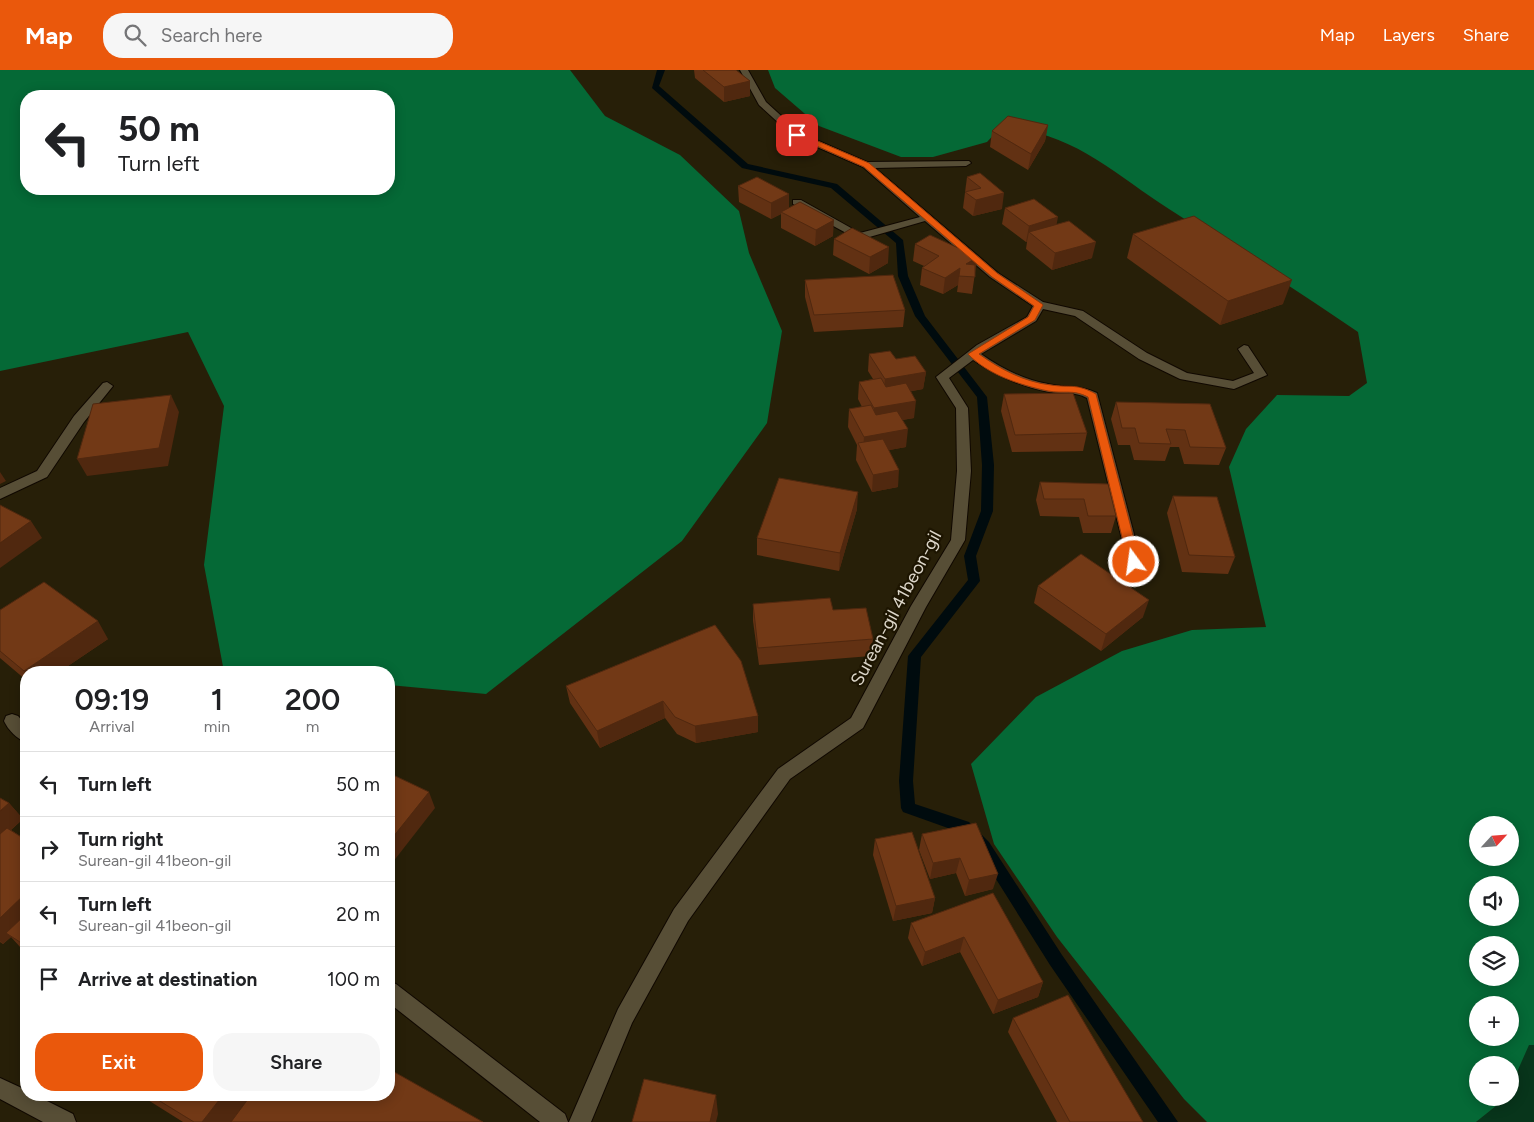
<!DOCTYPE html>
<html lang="en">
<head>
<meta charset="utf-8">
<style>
  :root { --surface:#fff; --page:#f6f6f6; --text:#202124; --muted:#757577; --line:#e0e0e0; --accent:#ea580c }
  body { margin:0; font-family:Figtree,sans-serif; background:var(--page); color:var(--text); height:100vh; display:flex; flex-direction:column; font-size:19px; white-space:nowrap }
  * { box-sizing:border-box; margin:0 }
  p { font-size:16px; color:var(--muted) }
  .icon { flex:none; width:28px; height:28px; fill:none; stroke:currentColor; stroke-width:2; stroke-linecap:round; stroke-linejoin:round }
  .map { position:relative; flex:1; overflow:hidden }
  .details { position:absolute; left:20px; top:596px; width:375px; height:435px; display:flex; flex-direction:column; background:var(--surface); border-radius:20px; box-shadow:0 2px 12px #0003 }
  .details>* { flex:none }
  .banner { position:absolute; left:20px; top:20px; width:375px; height:105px; border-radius:20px; box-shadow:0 2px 12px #0003; background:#fff; color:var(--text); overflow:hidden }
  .needle { width:32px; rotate:64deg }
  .buttons { position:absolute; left:1469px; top:746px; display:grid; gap:10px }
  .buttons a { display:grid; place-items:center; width:50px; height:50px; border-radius:50%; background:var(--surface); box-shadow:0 2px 12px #0003; font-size:25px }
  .pin { position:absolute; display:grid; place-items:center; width:42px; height:42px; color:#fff; margin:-21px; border-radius:10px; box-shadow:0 2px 8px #0006 }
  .me { position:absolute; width:55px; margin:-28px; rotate:346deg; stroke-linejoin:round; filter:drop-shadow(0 0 4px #0008) }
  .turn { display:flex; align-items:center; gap:18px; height:105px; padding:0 15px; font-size:22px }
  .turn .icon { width:65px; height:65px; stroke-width:2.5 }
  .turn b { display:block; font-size:35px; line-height:42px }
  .eta { display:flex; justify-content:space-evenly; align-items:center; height:85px; text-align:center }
  .eta b { font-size:30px; font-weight:600; line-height:35px }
  .button { display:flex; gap:10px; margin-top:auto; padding:10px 15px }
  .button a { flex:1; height:58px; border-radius:20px; background:var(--accent); color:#fff; font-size:20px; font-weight:600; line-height:58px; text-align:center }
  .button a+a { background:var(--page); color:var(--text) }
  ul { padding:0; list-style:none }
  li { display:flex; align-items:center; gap:15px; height:65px; padding:0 15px; border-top:1px solid var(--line) }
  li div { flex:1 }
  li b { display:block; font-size:19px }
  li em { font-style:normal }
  header { display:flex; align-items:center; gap:30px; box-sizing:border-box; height:70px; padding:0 25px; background:var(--accent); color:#fff }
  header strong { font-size:24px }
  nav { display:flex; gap:28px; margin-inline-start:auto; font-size:18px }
  .search { width:350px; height:45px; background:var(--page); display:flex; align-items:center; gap:12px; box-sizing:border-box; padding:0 18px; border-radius:20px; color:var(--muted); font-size:19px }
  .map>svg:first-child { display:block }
</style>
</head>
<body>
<header>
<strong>Map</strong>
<div class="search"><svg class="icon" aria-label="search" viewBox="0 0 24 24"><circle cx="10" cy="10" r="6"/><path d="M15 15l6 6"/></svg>Search here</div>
<nav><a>Map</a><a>Layers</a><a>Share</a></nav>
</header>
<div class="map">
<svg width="1534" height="1052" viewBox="0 0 1534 1052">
  <rect width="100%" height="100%" fill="#271f08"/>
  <path fill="#08351b" d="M1529,974L1534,975V1052H1476L1506,1028H1510V1018Z"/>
  <g fill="#056936" fill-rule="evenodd">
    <path d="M0,0H570L605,46L680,85L739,141L749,183L782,261L767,353L682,471L486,624L389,615V602H224L204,495L224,336L188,262L0,301ZM26,26H389V119H26Z"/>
    <path d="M768,0H1534V975H1529L1510,1018V995H1478V1028H1506L1476,1052H1207L1184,1029L1057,867L994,774L971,694L1036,627L1122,581L1192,560L1266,557L1229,397L1246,359L1277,325L1349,326L1367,313L1358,262C1296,219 1232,180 1169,139C1114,104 1070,59 1000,58L987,72L933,87H901L819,56L775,18ZM1478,755H1510V788H1478ZM1478,815H1510V848H1478ZM1478,875H1510V908H1478ZM1478,935H1510V968H1478Z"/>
  </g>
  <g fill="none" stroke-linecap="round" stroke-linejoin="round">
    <path fill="#000b0e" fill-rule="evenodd" d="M657,0H665L659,16L748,94L837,114L903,170L908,206L925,246L987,327L994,395L993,441L976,486L980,511L921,587L913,711L915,734L969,752L989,772L1062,885L1178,1052H1158L1050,895L979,782L959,762L903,742L901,738L899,711L908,586L968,510L964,486L981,441L982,395L977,327L915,246L898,206L896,173L831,118L742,98L652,18Z"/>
    <g stroke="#100800" stroke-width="2">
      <g id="service">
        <path d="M740,0H748L766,32L800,63L867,92L969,91L971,93L966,96L875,98L998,203L1043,232L1083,241L1147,283L1187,303L1233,311L1254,303L1238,279L1244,275L1248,276L1267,305L1234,319L1180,309L1139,289L1075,246L1043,239L1036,251L981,284C1001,298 1024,310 1048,314C1066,318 1081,315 1097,323L1146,510L1144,514H1134L1132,510L1087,328C1074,321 1063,324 1049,322C1021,317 996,305 973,290L949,308L968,338L971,401L965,470L926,537L863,658L790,709L688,851L632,953L591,1052H569L618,939L674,839L778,699L851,648L911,536L951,470L957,401L956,338L936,307L977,275L1027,247L1033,236L990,207L925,151L859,170L793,134V130H801L860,163L920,147L863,97L794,67L759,35Z"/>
        <path d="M107,312L113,316L84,352L47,407L0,429V418L37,401L74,346L103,313Z"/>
        <path d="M12,644L18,646L26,655V672C17,669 8,660 4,651L6,646Z"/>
        <path d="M389,912L396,914L565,1044L568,1052H540L389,933Z"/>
        <path d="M0,1008L26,1020V1025H35L73,1044L76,1052H43L0,1029Z"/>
      </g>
    </g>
    <use href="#service" fill="#574e36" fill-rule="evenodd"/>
  </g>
  <g fill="#623113">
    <path d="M694,0H736L750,11V26L724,32L695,8Z"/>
    <path d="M1048,55L1045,71L1028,100L990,77L992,61Z"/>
    <path d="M980,103L1002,139L973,146L963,138L967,107Z"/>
    <path d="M738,116L789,124V138L833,166L815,176L781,158V144L771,149L739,132Z"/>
    <path d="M1005,138L1057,154L1092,188L1052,200L1026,179L1027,172H1026L1002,154Z"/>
    <path d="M1133,164L1283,234L1220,255L1127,188Z"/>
    <path d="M834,169L888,193L869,204L833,185Z"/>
    <path d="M915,174L975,203L972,224L957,222L958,215L943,224L920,215L922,198L924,196L913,191Z"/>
    <path d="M805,210L905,240L903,257L814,262L805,227Z"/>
    <path d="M869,284L896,289L926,302L923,319L911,321L914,348L902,350L906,377L889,380L898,417L872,422L856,390L857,375L848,357L849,339L862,337L858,329L859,312L873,309L868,301Z"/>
    <path d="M1004,324L1087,363L1083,381L1012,382L1001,341Z"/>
    <path d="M1116,332L1210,334L1226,378L1219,395L1184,394L1179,377H1170L1165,391L1134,390L1130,375H1118L1111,349Z"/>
    <path d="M1040,412L1108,414L1116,446L1111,463H1083L1079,447L1040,446L1036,430Z"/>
    <path d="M1173,426L1235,487L1228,504L1182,502L1167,443Z"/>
    <path d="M857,439L839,501L757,485V468Z"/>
    <path d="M1038,516L1143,547L1101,581L1034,533Z"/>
    <path d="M753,534L833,540L873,569L871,586L759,595L753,551Z"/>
    <path d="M0,540L108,569L59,602H26V610L0,588Z"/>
    <path d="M715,555L758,662L696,673L677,664L665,648L600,678L570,633L566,616Z"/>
    <path d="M0,728L9,733L23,749L11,760L26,770V881L21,878L11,867L3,874L0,872Z"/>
    <path d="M976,753L993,819L965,826L956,803L930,809L919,780L922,764Z"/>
    <path d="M875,769L935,828L932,843L893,851L873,785Z"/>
    <path d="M993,823L1043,912L1038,927L993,944L960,882L922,896L908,868L911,853Z"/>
    <path d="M1013,948L1143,1052H1057L1008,962Z"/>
    <path d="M140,1025H389L483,1052H183Z"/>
  </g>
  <g fill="#50280f">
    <path d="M750,11V26L724,32V17Z"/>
    <path d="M1048,55L1045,71L1028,100L1031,84Z"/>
    <path d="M1004,123L1002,139L973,146L976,130Z"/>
    <path d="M789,124V140L781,142V144L771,149V133Z"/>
    <path d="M1058,147L1055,163L1029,162L1027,172H1026L1029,156Z"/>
    <path d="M834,150L833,166L815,176L816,160Z"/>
    <path d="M1096,172L1092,188L1052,200L1055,183Z"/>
    <path d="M889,177L888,193L869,204L870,187Z"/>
    <path d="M978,187L975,203L970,207L966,194Z"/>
    <path d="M960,198L958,215L943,224L945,208Z"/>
    <path d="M1292,210L1283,234L1220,255L1228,231Z"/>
    <path d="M926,302L923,319L883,327L885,309Z"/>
    <path d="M171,325L179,342L168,396L87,406L77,389Z"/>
    <path d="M916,331L914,348L873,355L874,338Z"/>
    <path d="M908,359L906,377L863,385L864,367Z"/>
    <path d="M899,400L898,417L872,422L873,405Z"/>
    <path d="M0,402L6,411L0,414Z"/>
    <path d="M858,422L857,439L839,501L840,483Z"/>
    <path d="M31,451L42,468L0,498V473Z"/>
    <path d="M1149,530L1143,547L1101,581L1106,564Z"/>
    <path d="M98,551L108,569L59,602H26V604L24,601Z"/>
    <path d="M663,631L665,648L600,678L597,661Z"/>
    <path d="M758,646V662L696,673L695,656Z"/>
    <path d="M429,722L435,738L389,797V772Z"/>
    <path d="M9,733L23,749L0,769V741Z"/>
    <path d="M960,788L956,803L930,809L933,793Z"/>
    <path d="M998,804L993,819L965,826L969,810Z"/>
    <path d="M26,823V852L6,863L11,867L3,874L0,871V848Z"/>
    <path d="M935,828L932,843L893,851L896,836Z"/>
    <path d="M964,867L960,882L922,896L925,882Z"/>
    <path d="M1043,912L1038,927L993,944L998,930Z"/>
    <path d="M223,1025H255L234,1052H202Z"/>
    <path d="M716,1025L718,1044L716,1052H710Z"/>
  </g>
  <g fill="#723916" stroke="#50280f">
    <path d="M703,0H736L750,11L724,17Z"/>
    <path d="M1008,46L1048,55L1031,84L992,61Z"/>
    <path d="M980,103L1004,123L976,130L965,122L981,118L967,107Z"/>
    <path d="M757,107L789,124L771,133L738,116Z"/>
    <path d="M1034,129L1058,147L1029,156L1005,138Z"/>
    <path d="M800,132L834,150L816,160L781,142Z"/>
    <path d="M1194,146L1292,210L1228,231L1133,164Z"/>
    <path d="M1069,151L1096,172L1055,183L1029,162Z"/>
    <path d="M852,158L889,177L870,187L834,169Z"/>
    <path d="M930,165L978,187L966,194L975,195V207L959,206L960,198L945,208L922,198L939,186L915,174Z"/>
    <path d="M893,205L905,240L814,245L805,210Z"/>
    <path d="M890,281L896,289L915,286L926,302L885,309L869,284Z"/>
    <path d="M881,308L886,317L906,313L916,331L874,338L859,312Z"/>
    <path d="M1073,323L1087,363L1015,365L1004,324Z"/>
    <path d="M171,325L159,378L77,389L93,334Z"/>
    <path d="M1116,332L1210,334L1226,378L1190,377L1185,360L1166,359L1171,374L1139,373L1135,358H1122Z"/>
    <path d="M871,335L876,345L897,341L908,359L864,367L849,339Z"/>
    <path d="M883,369L899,400L873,405L858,373Z"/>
    <path d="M779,408L858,422L840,483L757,468Z"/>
    <path d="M1040,412L1108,414L1116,446H1088L1084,429H1044Z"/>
    <path d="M1173,426L1217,427L1235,487L1189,485Z"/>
    <path d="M0,435L31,451L0,473Z"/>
    <path d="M1081,484L1149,530L1106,564L1038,516Z"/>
    <path d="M44,512L98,551L24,601L0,581V540Z"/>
    <path d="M830,528L833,540L866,538L873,569L758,578L753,534Z"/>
    <path d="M715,555L741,591L758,646L695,656L675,647L663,631L597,661L566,616Z"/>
    <path d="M389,703L429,722L389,772Z"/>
    <path d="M0,728L9,733L0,741Z"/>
    <path d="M976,753L998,804L969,810L960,788L933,793L922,764Z"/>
    <path d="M7,758L26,770V823L0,848V764Z"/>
    <path d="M912,762L935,828L896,836L875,769Z"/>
    <path d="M993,823L1043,912L998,930L964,867L925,882L911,853Z"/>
    <path d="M26,844V876L6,863Z"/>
    <path d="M1068,925L1143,1052H1070L1013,948Z"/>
    <path d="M389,999L483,1052H231L251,1025H389Z"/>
    <path d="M644,1009L716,1025L710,1052H632Z"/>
    <path d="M150,1025H223L202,1052H194Z"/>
  </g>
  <path fill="#ea580c" stroke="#983908" d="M794,63H799L869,93L997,203L1042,234L1043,235L1035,250L979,284C1000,299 1024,312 1051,315C1071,318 1076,313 1096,324L1140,492L1138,494H1130L1128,492L1088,327C1073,319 1064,324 1048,321C1020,315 988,305 968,284L1028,247L1034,236L992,207L864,97L794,66Z"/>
  <g text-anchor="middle" stroke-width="4.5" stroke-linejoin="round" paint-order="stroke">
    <g font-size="18" fill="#dcd6c9" stroke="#1d1501">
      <text transform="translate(896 538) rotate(-62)" y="6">Surean-gil 41beon-gil</text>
    </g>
  </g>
</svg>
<div class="buttons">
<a><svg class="needle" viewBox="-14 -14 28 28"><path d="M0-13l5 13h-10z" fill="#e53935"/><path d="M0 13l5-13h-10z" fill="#757577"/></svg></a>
<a><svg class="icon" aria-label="sound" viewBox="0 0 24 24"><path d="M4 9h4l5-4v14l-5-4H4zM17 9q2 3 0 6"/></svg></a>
<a><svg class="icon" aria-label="layers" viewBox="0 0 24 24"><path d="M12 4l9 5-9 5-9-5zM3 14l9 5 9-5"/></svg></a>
<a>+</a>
<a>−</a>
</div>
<div class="pin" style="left:797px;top:65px;background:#d93025"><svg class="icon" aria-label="arrive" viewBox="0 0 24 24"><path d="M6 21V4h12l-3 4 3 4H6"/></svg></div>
<svg class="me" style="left:1134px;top:492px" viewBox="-20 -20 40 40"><circle r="17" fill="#ea580c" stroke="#fff" stroke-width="3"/><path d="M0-11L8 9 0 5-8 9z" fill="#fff"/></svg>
<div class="banner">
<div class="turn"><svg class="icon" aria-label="left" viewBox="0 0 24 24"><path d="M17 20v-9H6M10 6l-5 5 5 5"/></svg><div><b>50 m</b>Turn left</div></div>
</div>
<section class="details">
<div class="eta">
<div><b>09:19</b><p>Arrival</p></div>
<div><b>1</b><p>min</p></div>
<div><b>200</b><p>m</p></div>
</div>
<ul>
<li><svg class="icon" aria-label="left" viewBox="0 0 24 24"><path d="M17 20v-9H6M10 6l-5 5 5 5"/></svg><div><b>Turn left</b></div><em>50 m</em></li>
<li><svg class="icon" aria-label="right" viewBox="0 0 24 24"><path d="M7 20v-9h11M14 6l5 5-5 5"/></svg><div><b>Turn right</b><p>Surean-gil 41beon-gil</p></div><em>30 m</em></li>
<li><svg class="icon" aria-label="left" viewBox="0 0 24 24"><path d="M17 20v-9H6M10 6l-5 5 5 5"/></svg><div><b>Turn left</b><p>Surean-gil 41beon-gil</p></div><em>20 m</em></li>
<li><svg class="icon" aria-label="arrive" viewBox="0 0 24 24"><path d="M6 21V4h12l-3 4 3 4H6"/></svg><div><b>Arrive at destination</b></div><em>100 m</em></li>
</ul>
<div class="button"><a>Exit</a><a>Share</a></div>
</section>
</div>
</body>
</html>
